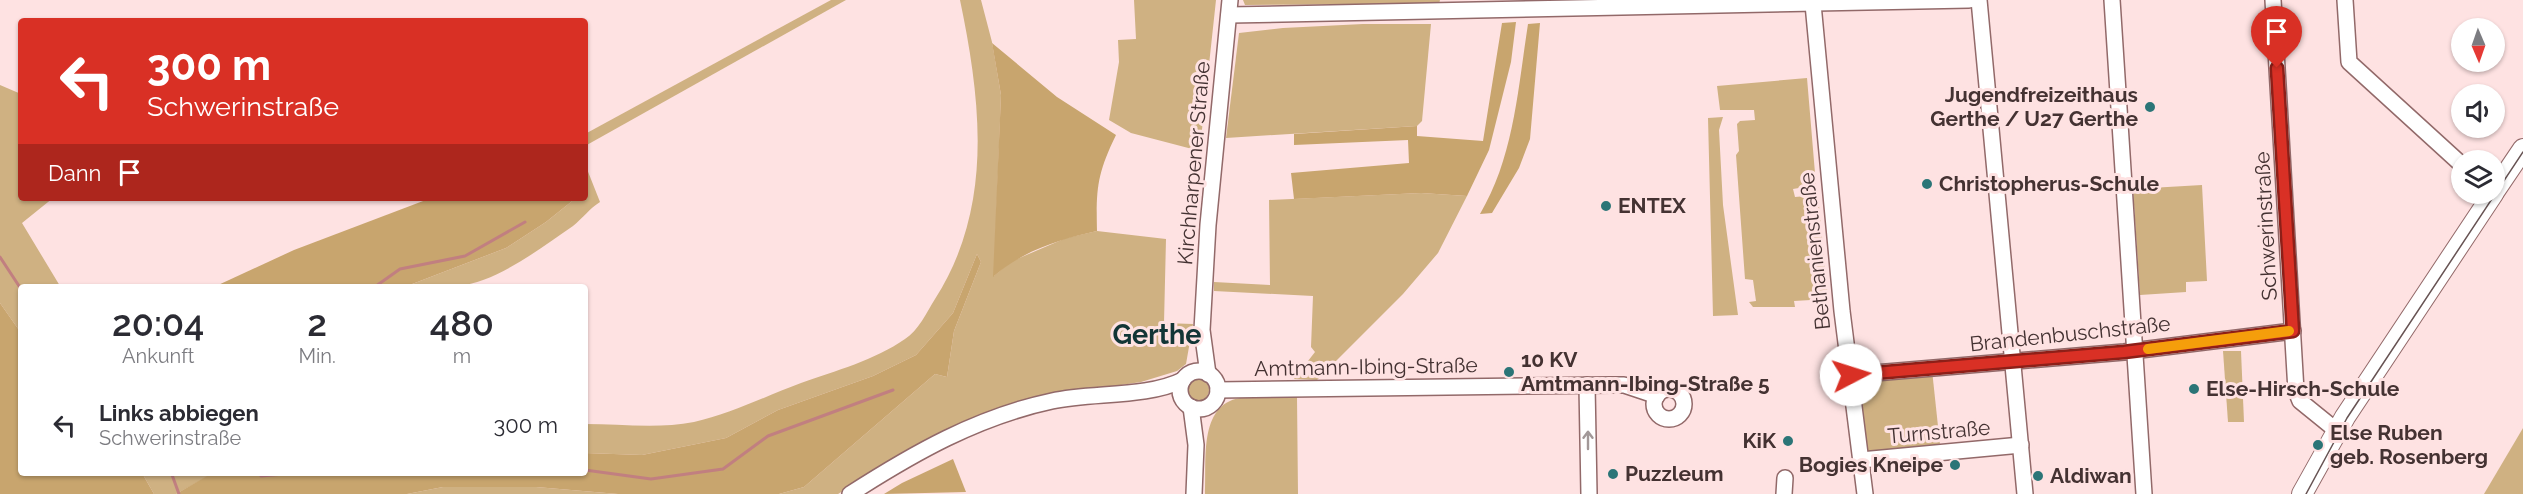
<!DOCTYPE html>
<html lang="de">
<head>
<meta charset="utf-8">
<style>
  :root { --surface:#fff; --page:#f7f7f7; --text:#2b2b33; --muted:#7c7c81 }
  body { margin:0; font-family:Raleway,sans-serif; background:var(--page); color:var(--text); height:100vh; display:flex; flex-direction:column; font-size:22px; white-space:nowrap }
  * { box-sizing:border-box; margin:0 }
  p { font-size:20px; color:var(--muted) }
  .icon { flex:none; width:33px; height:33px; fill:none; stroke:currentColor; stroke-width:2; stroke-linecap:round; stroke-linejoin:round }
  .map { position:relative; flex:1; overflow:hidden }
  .details { position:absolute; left:18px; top:284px; width:570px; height:192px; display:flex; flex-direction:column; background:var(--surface); border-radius:6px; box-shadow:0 2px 4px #0004 }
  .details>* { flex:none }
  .guide { position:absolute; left:18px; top:18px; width:570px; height:183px; border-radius:6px; box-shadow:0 2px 4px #0004; background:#d93025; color:#fff; overflow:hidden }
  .needle { width:39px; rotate:178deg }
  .fabs { position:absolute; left:2451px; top:18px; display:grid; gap:12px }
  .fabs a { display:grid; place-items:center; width:54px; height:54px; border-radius:50%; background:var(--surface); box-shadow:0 2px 4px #0004; font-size:30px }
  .pin { position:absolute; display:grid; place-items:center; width:51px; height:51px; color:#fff; margin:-62px -26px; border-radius:50% 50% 50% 0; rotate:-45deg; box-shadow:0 0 6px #0007 }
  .pin .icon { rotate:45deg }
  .me { position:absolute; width:66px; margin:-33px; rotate:85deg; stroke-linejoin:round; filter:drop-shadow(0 0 4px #0008) }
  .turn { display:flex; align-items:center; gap:21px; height:126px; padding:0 30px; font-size:27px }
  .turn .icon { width:78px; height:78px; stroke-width:2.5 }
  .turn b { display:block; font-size:42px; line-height:51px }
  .then { display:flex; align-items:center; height:57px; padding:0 30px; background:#0003; gap:12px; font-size:22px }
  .eta { display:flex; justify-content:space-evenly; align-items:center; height:102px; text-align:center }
  .eta b { font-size:36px; font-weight:600; line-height:42px }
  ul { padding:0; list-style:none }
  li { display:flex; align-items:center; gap:18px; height:78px; padding:0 30px }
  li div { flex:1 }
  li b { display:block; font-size:22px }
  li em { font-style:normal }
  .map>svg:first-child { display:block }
</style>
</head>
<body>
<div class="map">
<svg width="2523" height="494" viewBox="0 0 2523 494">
  <rect width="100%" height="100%" fill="#fee2e2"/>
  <g fill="#cfb182">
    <path d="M831,0H846L585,146V134Z"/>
    <path d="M960,0H981L992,42L1001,95L994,276L1010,262L1066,238L1097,231L1166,239L1164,323L1193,324L1186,364L1177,371L1141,382L1054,395L970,419L930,437L838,494H779L804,487L935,374L947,377L954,331L981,262L977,254L953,313L916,355L873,376L778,410L726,438L642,455L585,453V424C620,424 659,429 694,422C730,414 766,396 801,383C835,371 875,360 905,339C918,331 927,312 935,299C994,207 981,101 960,0Z"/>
    <path d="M1134,0H1216L1200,148L1196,150L1131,133L1109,120L1119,62L1118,40L1136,39Z"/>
    <path d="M1243,0H1440L1439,4L1245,5Z"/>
    <path d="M1363,24H1431L1422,121L1417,126L1226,138L1239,33L1283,28Z"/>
    <path d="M1807,78L1816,185L1793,189L1795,197L1818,195L1828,299L1794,301L1795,307H1753L1749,302L1756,301L1753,280L1745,279L1736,155L1739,151L1737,124L1740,121L1755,120L1754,110H1720L1717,86Z"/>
    <path d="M0,85L21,94V198H53L22,223L60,286H21V333L0,303Z"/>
    <path d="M1723,117L1719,130L1723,205L1738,315L1713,316L1708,118Z"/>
    <path d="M585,164L600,202C589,209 583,218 573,226C541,248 497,282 458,286C442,289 424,286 407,286L506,248L546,222L576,198H585Z"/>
    <path d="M2202,185L2207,281L2186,282V292L2140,295L2133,189Z"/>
    <path d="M1421,193L1467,196L1438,253L1403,294L1317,380L1294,379L1315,352L1311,347L1313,296L1214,291V282L1270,285L1269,200Z"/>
    <path d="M2223,351H2241L2244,422H2228Z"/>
    <path d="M1932,370L1940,445L1866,454L1860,386L1864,376Z"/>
    <circle cx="1198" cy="390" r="11"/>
    <path d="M1297,397L1298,494H1205C1207,461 1198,405 1240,398C1258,395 1279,397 1297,397Z"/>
    <path d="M2523,428V494H2484Z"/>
    <path d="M142,473H214L176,494H154Z"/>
    <path d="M443,487H536L618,494H407Z"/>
  </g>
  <g fill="#c8a56e">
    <path d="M1516,22L1511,62L1489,150L1467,196L1421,193L1294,199L1291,173L1409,163L1408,140L1294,145V134L1417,126V136L1483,141L1502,23Z"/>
    <path d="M1540,23L1530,139L1519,168L1492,213L1480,214C1514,157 1518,88 1528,24Z"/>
    <path d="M992,43L1057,97L1116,135C1097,174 1096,189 1097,231C1060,239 1022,251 993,277L1001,95Z"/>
    <path d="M431,198H576L546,222L506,248L407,286H216L294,250Z"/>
    <path d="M977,254L981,262L954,331L947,377L935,374L804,487L779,494H618L536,487H443L407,494H176L214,472H585V453L642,455L726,438L778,410L873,376L916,355L953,313Z"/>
    <path d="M0,303L21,333V472L142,473L154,494H0Z"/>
    <path d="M953,459L966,492L884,494L902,483Z"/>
  </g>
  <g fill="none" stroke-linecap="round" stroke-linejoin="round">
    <g stroke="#c17f80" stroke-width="3">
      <path d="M0,257L21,289"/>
      <path d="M376,286L400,269L465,256L525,222"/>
      <path d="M585,470L651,479L723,469L768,436L893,390"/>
      <path d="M171,472L179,494"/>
      <path d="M259,472L261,476L307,472"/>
    </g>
    <g stroke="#926969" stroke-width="18">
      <g id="minor">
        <path d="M1979,0L2025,494"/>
        <path d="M2112,0L2144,494"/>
        <path d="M2273,0L2296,391L2300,401L2337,431"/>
        <path d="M2345,0L2349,62L2462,165"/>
        <path d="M1813,4L1842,311L1865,494"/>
        <path d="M1229,15L1969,0"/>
        <circle cx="1199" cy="390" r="19"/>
        <path d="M1208,374L1202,330L1208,225L1230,0"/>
        <path d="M1851,375L2124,352L2293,331"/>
        <path d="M1587,385L1589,494"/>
        <circle cx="1669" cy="404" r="15"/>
        <path d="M1218,390L1611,385H1624L1657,396"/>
        <path d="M1191,407L1196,445L1194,494"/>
        <path d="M1861,460L2021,445"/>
        <path d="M850,494C914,453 977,417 1052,401C1093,392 1146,398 1183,380"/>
        <path d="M1784,494L1785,478"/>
      </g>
    </g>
    <g stroke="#926969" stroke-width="22">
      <g id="major">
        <path d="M2494,192L2523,149"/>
        <path d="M2302,494L2345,417L2493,194"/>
      </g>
    </g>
    <use href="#minor" stroke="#fff" stroke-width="15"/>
    <use href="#major" stroke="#fff" stroke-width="20"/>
    <path stroke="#675353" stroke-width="1.5" d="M2306,494L2347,418L2523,152"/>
  </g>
  <defs><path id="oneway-shaft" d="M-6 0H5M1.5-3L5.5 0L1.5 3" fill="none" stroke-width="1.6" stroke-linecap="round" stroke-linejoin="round" transform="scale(1.5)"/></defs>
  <use stroke="#a29898" href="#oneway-shaft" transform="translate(1588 440) rotate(-90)"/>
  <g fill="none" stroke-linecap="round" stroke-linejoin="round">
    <g stroke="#8d1f18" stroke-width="15">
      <path id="route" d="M1851,375L2124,352L2293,331L2277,68"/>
    </g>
    <use href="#route" stroke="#d93025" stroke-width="10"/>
    <path stroke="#f59e0b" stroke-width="10" d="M2148,349L2289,331"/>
  </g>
  <g fill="#2b7577" stroke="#fee2e2" stroke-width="2">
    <circle cx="2150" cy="107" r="6"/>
    <circle cx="1927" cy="184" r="6"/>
    <circle cx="1606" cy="206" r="6"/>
    <circle cx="1509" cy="372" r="6"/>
    <circle cx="2194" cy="389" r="6"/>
    <circle cx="1788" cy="441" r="6"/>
    <circle cx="2318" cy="445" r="6"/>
    <circle cx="1955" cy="465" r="6"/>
    <circle cx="1613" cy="474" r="6"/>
    <circle cx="2038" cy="476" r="6"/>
  </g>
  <g text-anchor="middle" stroke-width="6" stroke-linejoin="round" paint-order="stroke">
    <g font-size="21" font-weight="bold" fill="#443232" stroke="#fee2e2" text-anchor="start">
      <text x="2138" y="102" text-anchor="end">Jugendfreizeithaus<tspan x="2138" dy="24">Gerthe / U27 Gerthe</tspan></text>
      <text x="1939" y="191">Christopherus-Schule</text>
      <text x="1618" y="213">ENTEX</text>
      <text x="1521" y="367">10 KV<tspan x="1521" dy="24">Amtmann-Ibing-Straße 5</tspan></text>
      <text x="2206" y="396">Else-Hirsch-Schule</text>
      <text x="2330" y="440">Else Ruben<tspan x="2330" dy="24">geb. Rosenberg</tspan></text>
      <text x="1776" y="448" text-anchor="end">KiK</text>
      <text x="1943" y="472" text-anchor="end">Bogies Kneipe</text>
      <text x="1625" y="481">Puzzleum</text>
      <text x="2050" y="483">Aldiwan</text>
    </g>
    <g font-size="21" fill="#443232" stroke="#fee2e2">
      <text transform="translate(1194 163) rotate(-85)" y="7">Kirchharpener Straße</text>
      <text transform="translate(2266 226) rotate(-93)" y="7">Schwerinstraße</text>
      <text transform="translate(1815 251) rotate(-96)" y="7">Bethanienstraße</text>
      <text transform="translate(2070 334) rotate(-6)" y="7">Brandenbuschstraße</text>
      <text transform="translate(1366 367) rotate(-1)" y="7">Amtmann-Ibing-Straße</text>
      <text transform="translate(1939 432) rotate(-5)" y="7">Turnstraße</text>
    </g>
    <g font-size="27" font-weight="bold" fill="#123536" stroke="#fee2e2">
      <text x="1157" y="344">Gerthe</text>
    </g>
  </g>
</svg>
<div class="fabs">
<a><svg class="needle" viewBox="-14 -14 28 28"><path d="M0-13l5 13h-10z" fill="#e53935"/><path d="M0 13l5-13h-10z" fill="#7c7c81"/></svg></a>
<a><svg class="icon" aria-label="sound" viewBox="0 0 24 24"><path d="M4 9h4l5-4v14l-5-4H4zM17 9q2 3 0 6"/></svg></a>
<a><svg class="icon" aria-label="layers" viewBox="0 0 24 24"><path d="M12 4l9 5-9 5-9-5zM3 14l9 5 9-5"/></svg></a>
</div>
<div class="pin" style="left:2277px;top:68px;background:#d93025"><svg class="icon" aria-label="arrive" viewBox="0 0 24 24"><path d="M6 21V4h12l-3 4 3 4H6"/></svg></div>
<svg class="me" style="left:1851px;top:375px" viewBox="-20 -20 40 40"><circle r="19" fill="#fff"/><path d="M0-13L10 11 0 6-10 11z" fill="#d93025"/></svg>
<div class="guide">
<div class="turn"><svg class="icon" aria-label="left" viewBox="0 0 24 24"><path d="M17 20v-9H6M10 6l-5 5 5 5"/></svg><div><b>300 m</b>Schwerinstraße</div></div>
<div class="then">Dann<svg class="icon" aria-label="arrive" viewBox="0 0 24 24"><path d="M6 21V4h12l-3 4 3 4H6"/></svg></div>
</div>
<section class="details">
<div class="eta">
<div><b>20:04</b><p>Ankunft</p></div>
<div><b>2</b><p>Min.</p></div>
<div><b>480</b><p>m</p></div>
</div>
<ul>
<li><svg class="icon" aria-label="left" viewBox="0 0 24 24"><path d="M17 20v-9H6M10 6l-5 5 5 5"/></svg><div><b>Links abbiegen</b><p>Schwerinstraße</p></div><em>300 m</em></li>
</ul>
</section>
</div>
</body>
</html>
